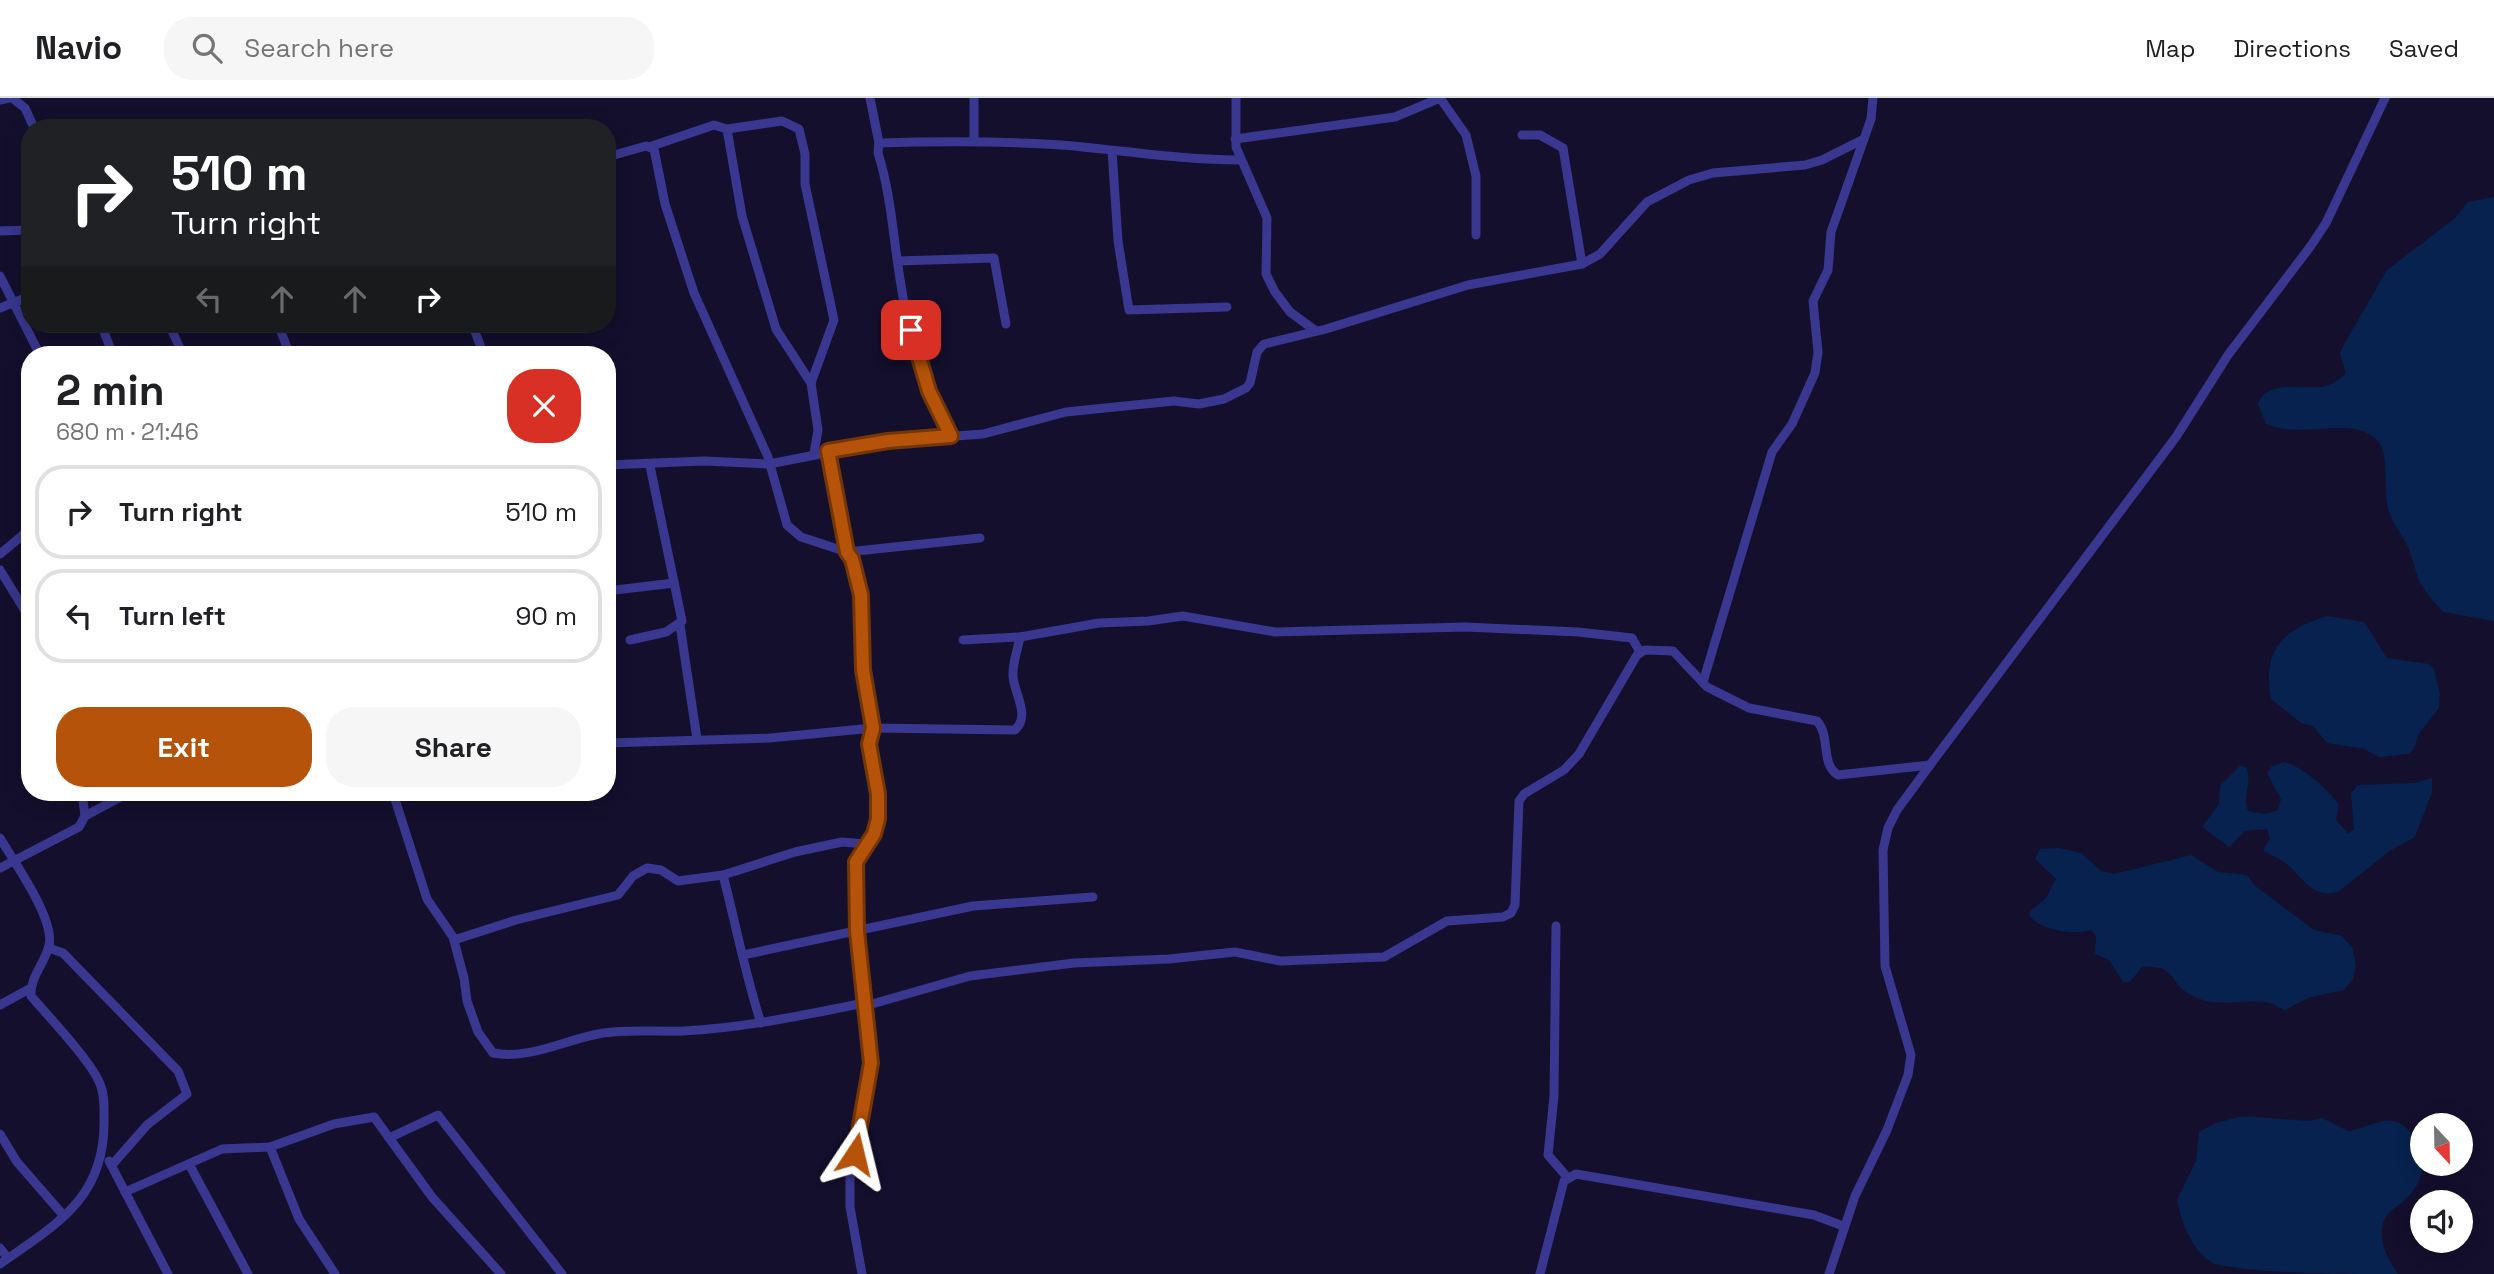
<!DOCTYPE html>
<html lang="en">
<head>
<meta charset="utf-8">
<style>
  :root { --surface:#fff; --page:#f6f6f6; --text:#202124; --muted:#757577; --line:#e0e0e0; --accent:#b45309 }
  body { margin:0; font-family:"Space Grotesk",sans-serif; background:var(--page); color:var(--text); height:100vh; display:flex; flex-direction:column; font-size:26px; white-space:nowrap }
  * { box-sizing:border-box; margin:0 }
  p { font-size:23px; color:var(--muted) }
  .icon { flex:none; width:38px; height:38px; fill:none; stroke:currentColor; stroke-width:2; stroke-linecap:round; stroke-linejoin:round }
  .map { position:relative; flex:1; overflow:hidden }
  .drawer { position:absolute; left:21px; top:248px; width:595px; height:455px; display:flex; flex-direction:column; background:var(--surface); border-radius:28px; box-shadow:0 4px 18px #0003 }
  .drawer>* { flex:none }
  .hud { position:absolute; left:21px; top:21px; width:595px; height:214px; border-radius:28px; box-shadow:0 4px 18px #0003; background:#202124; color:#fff; overflow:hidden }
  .needle { width:46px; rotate:158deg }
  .tools { position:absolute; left:2410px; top:1015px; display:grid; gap:14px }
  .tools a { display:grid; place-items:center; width:63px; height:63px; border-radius:50%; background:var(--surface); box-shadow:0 4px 18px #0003; font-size:35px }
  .pin { position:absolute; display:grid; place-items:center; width:60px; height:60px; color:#fff; margin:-30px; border-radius:14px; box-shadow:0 4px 10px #0006 }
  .me { position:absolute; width:77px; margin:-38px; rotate:10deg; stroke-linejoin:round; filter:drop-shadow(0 0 5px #0008) }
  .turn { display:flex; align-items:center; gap:24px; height:147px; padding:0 35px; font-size:32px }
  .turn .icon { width:91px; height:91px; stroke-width:2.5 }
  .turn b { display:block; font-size:49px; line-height:60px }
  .lanes { display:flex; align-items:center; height:66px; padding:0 35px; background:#0003; justify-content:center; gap:35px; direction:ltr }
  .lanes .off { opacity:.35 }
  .round { display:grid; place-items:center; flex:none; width:74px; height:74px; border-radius:28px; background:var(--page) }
  .head { display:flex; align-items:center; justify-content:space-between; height:119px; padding:0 35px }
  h1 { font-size:42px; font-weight:600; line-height:52px }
  .button { display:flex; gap:14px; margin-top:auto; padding:14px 35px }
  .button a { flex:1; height:80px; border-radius:28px; background:var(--accent); color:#fff; font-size:28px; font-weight:600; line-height:80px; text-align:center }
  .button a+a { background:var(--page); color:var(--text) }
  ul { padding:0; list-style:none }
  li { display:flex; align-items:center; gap:21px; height:94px; margin:0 14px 10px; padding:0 21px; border:4px solid var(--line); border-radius:28px }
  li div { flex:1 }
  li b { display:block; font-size:26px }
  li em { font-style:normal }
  header { display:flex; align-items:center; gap:42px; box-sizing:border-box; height:98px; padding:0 35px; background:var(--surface); border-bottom:2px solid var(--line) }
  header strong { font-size:33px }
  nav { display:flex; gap:38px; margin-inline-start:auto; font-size:24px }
  .search { width:490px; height:63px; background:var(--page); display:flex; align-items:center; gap:18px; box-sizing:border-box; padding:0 24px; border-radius:28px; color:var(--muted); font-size:26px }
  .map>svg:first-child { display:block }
</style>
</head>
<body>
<header>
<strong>Navio</strong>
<div class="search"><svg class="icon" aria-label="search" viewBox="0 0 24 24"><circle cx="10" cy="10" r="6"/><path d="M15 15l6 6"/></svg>Search here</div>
<nav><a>Map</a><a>Directions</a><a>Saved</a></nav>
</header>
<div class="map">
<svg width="2494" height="1176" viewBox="0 0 2494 1176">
  <rect width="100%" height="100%" fill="#140f2d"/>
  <g fill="#07224e">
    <path d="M2494,99V523L2443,514C2436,506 2428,498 2423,489C2415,477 2414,462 2408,449C2401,435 2390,422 2387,406C2383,383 2392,350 2371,337C2344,320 2301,341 2266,326L2258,306C2269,279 2304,294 2326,288C2333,286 2340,280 2346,276L2340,255L2343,248L2387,172L2454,121L2468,104Z"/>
    <path d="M2327,518L2364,524L2387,560L2429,566L2434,571L2440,596L2439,610L2420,634L2413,652L2408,656L2379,659L2364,651L2327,645L2313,628L2301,625L2271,601C2262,552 2282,532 2327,518Z"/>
    <path d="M2284,664C2301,667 2330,693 2339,707L2336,722L2348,735L2354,732L2351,695L2358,687L2415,685L2432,680V694L2415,739L2391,752L2338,794C2313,801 2304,781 2288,767C2281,761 2271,757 2263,753L2270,741L2267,731L2245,733L2229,749L2202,729L2219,706L2220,688L2240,668L2246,669C2253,685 2242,697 2248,713L2265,716L2278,712L2281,701L2267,675L2271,669Z"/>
    <path d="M2058,750L2081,755L2101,773L2114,776L2191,757L2218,774L2247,777L2254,787L2314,832L2342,838L2352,849L2356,867L2353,881L2344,892L2308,900L2285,912C2278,910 2272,904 2265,904C2239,901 2216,911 2191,897C2167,885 2179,867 2142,869L2130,884H2123L2109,862L2095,856L2096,838L2091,832C2075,838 2039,832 2029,817L2030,813L2046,800L2056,781L2035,761L2040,751Z"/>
    <path d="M2243,1018L2308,1023L2322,1020L2348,1033C2374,1029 2395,1008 2415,1041C2429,1063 2424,1084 2405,1102C2397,1109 2386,1114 2383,1125C2378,1144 2388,1161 2398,1176C2350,1176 2256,1176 2215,1166C2193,1156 2181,1124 2177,1102L2196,1063L2199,1034L2216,1025Z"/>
  </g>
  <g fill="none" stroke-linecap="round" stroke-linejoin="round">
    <g stroke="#39378f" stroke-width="9">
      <path d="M12,0L25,10L34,30"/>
      <path d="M870,0L879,45L878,55C891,96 893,138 900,181C908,237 926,288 951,338"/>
      <path d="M1236,0V49L1267,120L1266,176L1275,194L1290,214L1316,233"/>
      <path d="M1440,0L1466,37L1476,78V137"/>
      <path d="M0,2L9,0"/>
      <path d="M727,31L782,23L799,31L805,56V86L834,222L811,285"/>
      <path d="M1522,37H1540L1563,50L1582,166"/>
      <path d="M1235,41L1395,19L1440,0"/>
      <path d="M974,42V0"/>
      <path d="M879,45C940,43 1001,43 1062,47C1122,52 1180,62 1240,62"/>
      <path d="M652,48L714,27L727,31L742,118L776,231L811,285L818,332L814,355"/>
      <path d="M1112,53L1118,143L1129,212L1227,209"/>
      <path d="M607,59L646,48L654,51L665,106L694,195L768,359L787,427L801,439L847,454L852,461L861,497L863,572L873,630L869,646L878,696V721L874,736L856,764L857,833L871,965L850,1079V1109L862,1176"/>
      <path d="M0,133L30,132"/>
      <path d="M898,163L994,160L1006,226"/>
      <path d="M0,178L40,257"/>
      <path d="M0,210L30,198"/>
      <path d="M101,226L113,257"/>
      <path d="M169,226L183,257"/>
      <path d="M278,226L290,257"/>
      <path d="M472,226L484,257"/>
      <path d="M828,353L847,454L980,440"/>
      <path d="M607,367L704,363L769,366L888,343L983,336L1066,314L1174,303L1199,306L1224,301L1246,290L1250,285L1257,254L1264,246L1326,231L1468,187L1582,166L1600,156L1647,104L1689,82L1713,75L1805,67L1822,62L1862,42"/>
      <path d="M0,456L30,431"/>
      <path d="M0,472L30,521"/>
      <path d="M607,493L674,485"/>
      <path d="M680,527L697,641"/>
      <path d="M630,542L666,534L682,523L650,368"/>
      <path d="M963,542L1020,539L1099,525L1148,523L1183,518L1275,534L1465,529L1578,534L1632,540L1640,554"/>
      <path d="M1703,584L1772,354L1792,326L1815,275L1818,254L1813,203L1828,172L1831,134L1871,21L1873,0"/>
      <path d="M607,645L770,640L873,630L1015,632C1031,617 1014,596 1013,578C1012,566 1018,551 1020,539"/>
      <path d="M393,695L427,801L453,839L464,880L467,903L478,934L493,955C531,962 566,941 603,935C629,931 657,934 683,933C744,930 804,917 864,905"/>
      <path d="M85,718L128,695"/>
      <path d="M0,740C14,764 55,821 49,847C45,866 30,878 31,898C48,918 92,964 100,986C105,997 104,1011 104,1023C105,1100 57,1126 0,1166"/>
      <path d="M0,770L79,729L85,718L82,695"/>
      <path d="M723,777C736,827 745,876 761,925"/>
      <path d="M1556,828L1554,998L1548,1057L1567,1079"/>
      <path d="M454,842L516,822L618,797L633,778L647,770L661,772L678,783L723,777L795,754L842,744L865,746"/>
      <path d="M49,850L63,855L178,973L187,996L147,1027L112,1067"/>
      <path d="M743,857L973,808L1093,799"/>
      <path d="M0,907L31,890"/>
      <path d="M865,908L970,878L1074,865L1169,861L1235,854L1280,863L1384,859L1447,823L1503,819L1511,815L1515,807L1519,703L1524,696L1564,672L1579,656L1637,557L1645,552L1673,553L1707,589L1749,610L1817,623C1831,638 1820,666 1838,677L1930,667"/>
      <path d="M0,1036L17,1064L64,1118"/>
      <path d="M389,1040L438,1017L562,1176"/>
      <path d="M270,1049L299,1121L335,1176"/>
      <path d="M109,1063L168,1176"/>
      <path d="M189,1066L248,1176"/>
      <path d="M125,1094L222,1051L270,1049L334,1026L374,1019L432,1099L501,1176"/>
      <path d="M0,1150L8,1160"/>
      <path d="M1540,1176L1564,1083L1576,1076L1814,1117L1843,1128"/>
      <path d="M1829,1176L1855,1098L1887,1032L1908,977L1911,957L1885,868L1883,752L1888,730L1897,712L1930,667L2176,339L2228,257L2310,149L2326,125L2385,0"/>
    </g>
  </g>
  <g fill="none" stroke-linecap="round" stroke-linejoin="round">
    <g stroke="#753606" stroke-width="18">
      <path id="route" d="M855,1056L871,965L857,833L856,764L874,736L878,721V696L869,646L873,630L863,572L861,497L852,461L847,454L828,353L888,343L951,338L929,293L911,232"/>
    </g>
    <use href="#route" stroke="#b45309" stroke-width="12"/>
  </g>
</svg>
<div class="tools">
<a><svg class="needle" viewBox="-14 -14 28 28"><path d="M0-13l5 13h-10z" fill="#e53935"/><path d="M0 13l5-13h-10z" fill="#757577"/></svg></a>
<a><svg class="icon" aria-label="sound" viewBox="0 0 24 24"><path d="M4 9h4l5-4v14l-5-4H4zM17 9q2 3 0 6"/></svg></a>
</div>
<div class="pin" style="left:911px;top:232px;background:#d93025"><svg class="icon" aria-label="arrive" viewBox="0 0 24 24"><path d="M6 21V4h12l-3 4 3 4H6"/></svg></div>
<svg class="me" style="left:855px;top:1056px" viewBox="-20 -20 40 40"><path d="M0-17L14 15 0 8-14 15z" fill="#b45309" stroke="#fff" stroke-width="4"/></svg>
<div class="hud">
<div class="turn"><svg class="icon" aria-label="right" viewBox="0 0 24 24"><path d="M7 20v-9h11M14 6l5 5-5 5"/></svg><div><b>510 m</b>Turn right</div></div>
<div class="lanes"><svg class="icon off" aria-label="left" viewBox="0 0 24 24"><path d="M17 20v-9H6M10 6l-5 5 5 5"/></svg><svg class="icon off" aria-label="ahead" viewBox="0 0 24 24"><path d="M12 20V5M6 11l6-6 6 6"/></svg><svg class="icon off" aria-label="ahead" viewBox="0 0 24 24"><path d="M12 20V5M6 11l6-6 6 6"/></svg><svg class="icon" aria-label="right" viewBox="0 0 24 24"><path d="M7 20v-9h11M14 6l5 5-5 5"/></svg></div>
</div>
<section class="drawer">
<div class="head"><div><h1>2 min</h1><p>680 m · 21:46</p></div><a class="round" style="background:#d93025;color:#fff"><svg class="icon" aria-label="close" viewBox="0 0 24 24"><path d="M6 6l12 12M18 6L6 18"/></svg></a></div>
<ul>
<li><svg class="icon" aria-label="right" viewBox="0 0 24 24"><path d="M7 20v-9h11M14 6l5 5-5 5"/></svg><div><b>Turn right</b></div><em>510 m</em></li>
<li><svg class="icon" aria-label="left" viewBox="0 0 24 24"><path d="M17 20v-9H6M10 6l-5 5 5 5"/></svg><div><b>Turn left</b></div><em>90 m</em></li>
</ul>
<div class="button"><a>Exit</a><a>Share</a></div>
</section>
</div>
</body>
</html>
